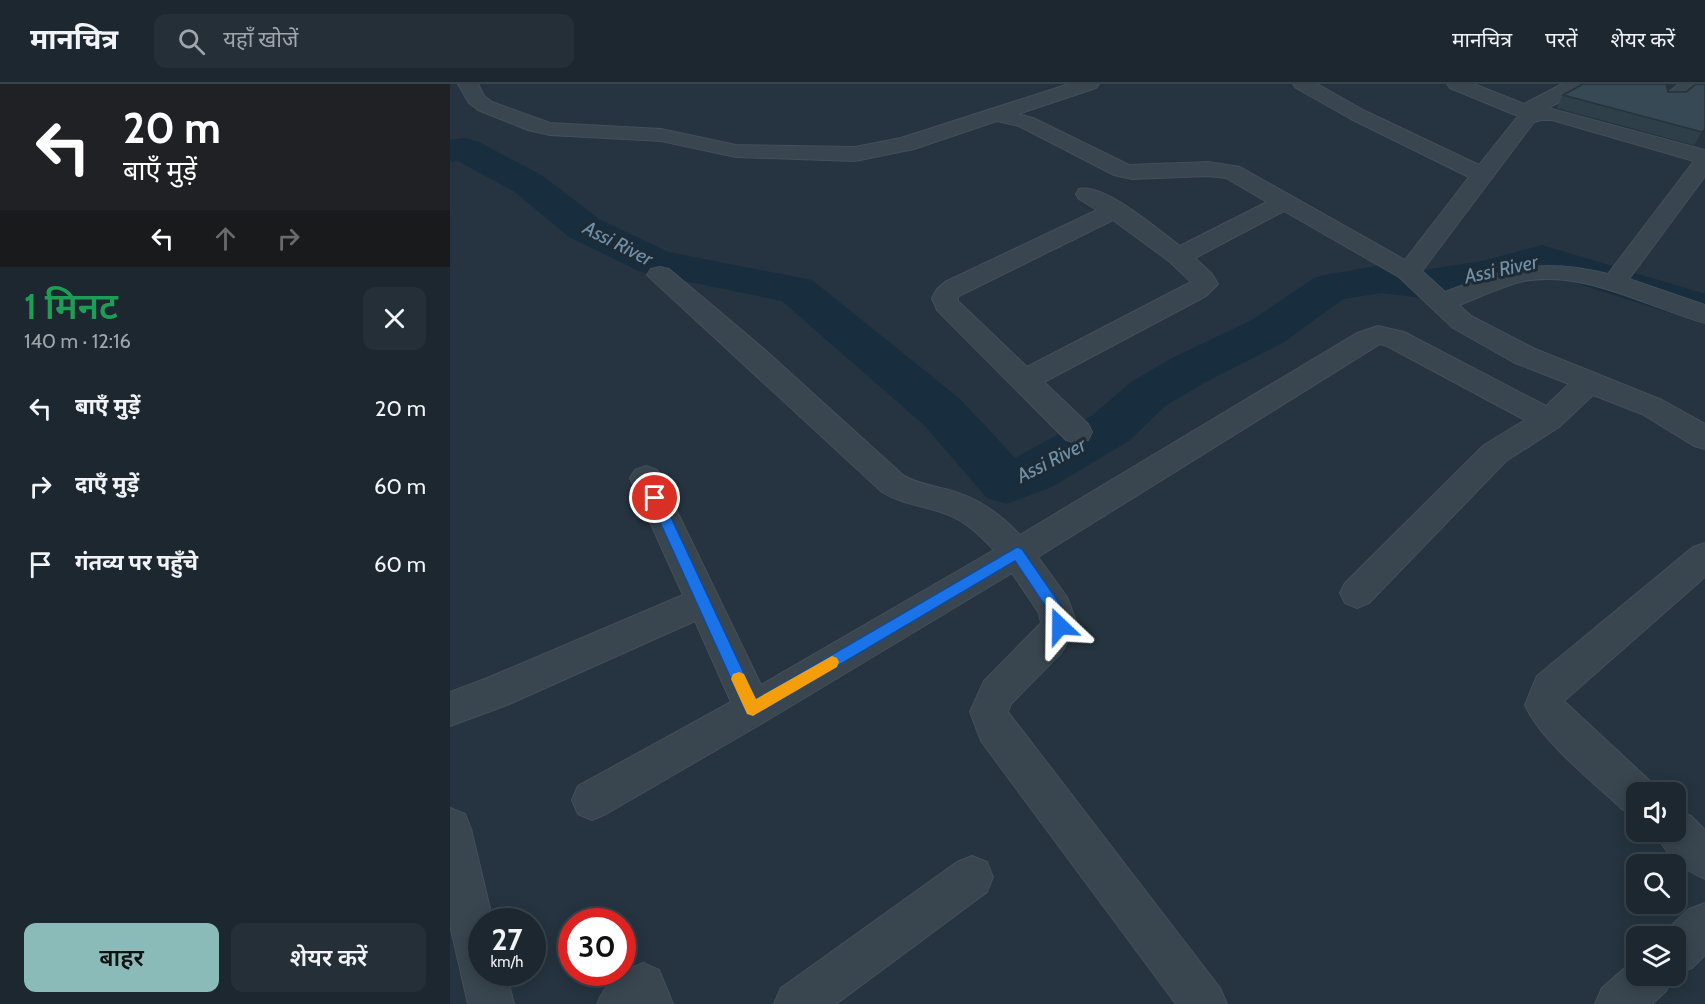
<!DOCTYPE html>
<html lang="hi">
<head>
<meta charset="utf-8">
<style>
  :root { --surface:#1c2730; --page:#252f38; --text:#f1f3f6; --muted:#a0a5ab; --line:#3a444c; --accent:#8bbbb9 }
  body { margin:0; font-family:Cabin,"Noto Sans Devanagari",sans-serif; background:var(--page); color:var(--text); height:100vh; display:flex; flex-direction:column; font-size:22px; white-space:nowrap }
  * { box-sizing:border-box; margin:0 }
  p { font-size:20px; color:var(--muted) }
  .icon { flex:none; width:33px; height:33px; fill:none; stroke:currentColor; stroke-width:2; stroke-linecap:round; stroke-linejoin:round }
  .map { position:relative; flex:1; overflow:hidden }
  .sheet { display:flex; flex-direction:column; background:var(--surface); width:450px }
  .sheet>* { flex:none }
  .top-card { background:#202124; color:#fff; overflow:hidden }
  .tools { position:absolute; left:1176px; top:698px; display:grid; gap:12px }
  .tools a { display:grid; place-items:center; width:60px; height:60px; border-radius:12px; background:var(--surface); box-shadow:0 3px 15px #0003,0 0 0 2px var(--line); font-size:30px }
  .speed { position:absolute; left:18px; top:824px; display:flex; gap:12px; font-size:30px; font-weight:700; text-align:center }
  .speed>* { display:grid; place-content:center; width:78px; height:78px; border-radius:50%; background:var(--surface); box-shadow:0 3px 15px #0003,0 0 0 2px var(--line); line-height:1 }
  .speed small { font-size:15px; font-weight:400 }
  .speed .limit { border:9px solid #d22; background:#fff; color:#111 }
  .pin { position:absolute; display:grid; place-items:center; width:51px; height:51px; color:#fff; margin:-26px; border:3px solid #fff; border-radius:50%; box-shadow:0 2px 6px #0007 }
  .me { position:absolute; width:66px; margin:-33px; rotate:337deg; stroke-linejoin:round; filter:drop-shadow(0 0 4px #0008) }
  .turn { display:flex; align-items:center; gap:21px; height:126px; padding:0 24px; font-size:27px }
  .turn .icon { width:78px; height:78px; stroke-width:2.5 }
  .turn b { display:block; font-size:42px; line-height:51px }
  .lanes { display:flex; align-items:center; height:57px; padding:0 24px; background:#0003; justify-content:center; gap:30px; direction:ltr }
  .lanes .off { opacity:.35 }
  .round { display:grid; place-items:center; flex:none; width:63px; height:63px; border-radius:12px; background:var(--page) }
  .headline { display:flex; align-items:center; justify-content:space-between; height:102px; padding:0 24px }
  h1 { font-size:36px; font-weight:600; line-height:45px; color:#1e9e55 }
  .button { display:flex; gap:12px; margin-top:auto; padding:12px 24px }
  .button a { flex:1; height:69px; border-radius:12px; background:var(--accent); color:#111; font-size:24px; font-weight:600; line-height:69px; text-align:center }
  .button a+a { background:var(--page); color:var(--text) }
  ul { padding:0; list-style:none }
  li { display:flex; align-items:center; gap:18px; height:78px; padding:0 24px }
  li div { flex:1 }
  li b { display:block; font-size:22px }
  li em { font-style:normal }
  header { display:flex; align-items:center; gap:36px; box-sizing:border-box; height:84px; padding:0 30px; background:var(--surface); border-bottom:2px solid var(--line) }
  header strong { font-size:28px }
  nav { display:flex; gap:33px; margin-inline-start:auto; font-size:21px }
  .search { width:420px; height:54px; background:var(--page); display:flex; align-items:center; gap:15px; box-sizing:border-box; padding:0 21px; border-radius:12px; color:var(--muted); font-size:22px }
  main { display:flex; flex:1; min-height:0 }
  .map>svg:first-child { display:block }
</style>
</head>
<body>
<header>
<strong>मानचित्र</strong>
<div class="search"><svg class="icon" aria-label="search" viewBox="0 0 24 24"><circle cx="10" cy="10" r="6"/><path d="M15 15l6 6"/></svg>यहाँ खोजें</div>
<nav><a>मानचित्र</a><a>परतें</a><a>शेयर करें</a></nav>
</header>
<main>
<section class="sheet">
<div class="top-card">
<div class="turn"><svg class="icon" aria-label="left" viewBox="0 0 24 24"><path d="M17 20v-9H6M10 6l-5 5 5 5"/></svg><div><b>20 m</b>बाएँ मुड़ें</div></div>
<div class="lanes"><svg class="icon" aria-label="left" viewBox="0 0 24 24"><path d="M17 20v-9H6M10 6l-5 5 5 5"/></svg><svg class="icon off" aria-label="ahead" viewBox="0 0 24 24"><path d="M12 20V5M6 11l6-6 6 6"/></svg><svg class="icon off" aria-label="right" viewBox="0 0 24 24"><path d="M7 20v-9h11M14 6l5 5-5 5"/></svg></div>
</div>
<div class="headline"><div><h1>1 मिनट</h1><p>140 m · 12:16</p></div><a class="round"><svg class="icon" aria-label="close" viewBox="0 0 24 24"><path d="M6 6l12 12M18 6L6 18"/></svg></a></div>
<ul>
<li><svg class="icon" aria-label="left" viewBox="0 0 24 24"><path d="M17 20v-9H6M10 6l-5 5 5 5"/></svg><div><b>बाएँ मुड़ें</b></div><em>20 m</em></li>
<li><svg class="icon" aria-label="right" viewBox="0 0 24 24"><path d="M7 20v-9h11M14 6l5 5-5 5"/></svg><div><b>दाएँ मुड़ें</b></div><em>60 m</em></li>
<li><svg class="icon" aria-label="arrive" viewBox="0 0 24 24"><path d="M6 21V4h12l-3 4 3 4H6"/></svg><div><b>गंतव्य पर पहुँचे</b></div><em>60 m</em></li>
</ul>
<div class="button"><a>बाहर</a><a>शेयर करें</a></div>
</section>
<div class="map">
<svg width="1255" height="920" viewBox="0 0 1255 920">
  <rect width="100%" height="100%" fill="#253440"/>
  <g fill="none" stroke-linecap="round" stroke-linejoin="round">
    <path fill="#182d3e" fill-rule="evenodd" d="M14,54L27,57L93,92L149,135L218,168L362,196L510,315L565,374L643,331L681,298L720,275L802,236L864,194L880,190L931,181L974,186L1033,177L1092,161L1255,210V240L1091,188L1036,203L974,214L931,209L893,215L834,258L754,299L715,322L679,357L600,404L556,420L537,414L474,341L332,217L191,188L119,153L65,108L8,77L0,78V56Z"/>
    <g stroke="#434f59" stroke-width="2">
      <g id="minor">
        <path d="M8,0H28L34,12L42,18L100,39L211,45L286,61L405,63L451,54L619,0H649L646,4L568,30L583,34L679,81L758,78L790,83L955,176L1019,93L901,35L846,4L843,0H867L915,27L1029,81L1068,32L1000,4L997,0H1024L1074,20L1112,0H1132L1124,10L1098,24L1255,66V92L1179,195L1255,221V239C1196,223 1137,186 1074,197C1052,202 1030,213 1009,221L1021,232L1085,265L1212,316L1255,340V365L1244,362L1192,330L1143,311L1109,343L1056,377L919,519L907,524L895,519L890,509L895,499L1034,361L1075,336L937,262L930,260L588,473L617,513L628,542L611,569L561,620L558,628L770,904L777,920H726L531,657L520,628L534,597L591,539L589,529L562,489L316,637L156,730L142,736L128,730L122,716L128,702L281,618L245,537L57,621L0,642V608L35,595L233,511L180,394L185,386L196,382L207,386L311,601L544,466C531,453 517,438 499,431C477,422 453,421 432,408L197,191L201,185L210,183L219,185L315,266L454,392C469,400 483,402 499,406C528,414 549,429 570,451L907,249L928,242L954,248L1096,322L1119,300L1065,279L1003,244L949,193L834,127L745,174L762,190L768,200L756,212L594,298L638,340L642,348L638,356L627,359L616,356L487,226L482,214L487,205L495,198L647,126L629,115L626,110L629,105C655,99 709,147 730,162L817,118L776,94L758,92L682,95L664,91L569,42L547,37L464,65L405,77L286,73L211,57L100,51L78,46L28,26L19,19ZM1091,36H1102L1244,77L1158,190C1091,173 1057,184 995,208L972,187L1084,38ZM663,136L720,178L741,198L577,283L508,217V213L513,210Z"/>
        <path d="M1229,0H1252L1227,19H1213L1210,15Z"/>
        <path d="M1255,459V493L1114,617L1200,697L1205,708H1186V731L1172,725C1142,697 1092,658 1075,621L1087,592L1243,463Z"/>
        <path d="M0,724L15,730L21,745L43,837H32V888H56L64,920H18L0,841Z"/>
        <path d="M1226,726L1241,732L1255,746V795C1233,786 1214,769 1205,747H1226Z"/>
        <path d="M522,772L537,778L543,793L537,808L386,920H324L331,904L507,778Z"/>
        <path d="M1255,819V871L1242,884L1226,890V852H1210L1239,825Z"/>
        <path d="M1186,874V891H1223L1216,907L1202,920H1145L1152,904Z"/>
        <path d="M193,879L209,886L223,920H147C156,897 171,888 193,879Z"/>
      </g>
    </g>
    <use href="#minor" fill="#39464f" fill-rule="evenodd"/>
  </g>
  <path fill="#2f3f49" d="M1133,0H1226L1218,6L1255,48L1244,61L1107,24L1113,11Z"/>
  <g fill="#26333c">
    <path d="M1216,0H1226L1209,13Z"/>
    <path d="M1255,45V48L1244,61L1252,48Z"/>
  </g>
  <path fill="#374955" stroke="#26333c" stroke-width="1.5" d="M1133,0H1216L1218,8H1236L1246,0H1255V45L1252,48L1113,11Z"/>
  <path fill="#1a73e8" stroke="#114b97" stroke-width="1.5" d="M205,409L212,414L306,615L567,463L572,465L610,520L617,542L615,546L610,548L605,546L598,526L565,477L303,632L297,630L199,414Z"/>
  <path fill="#f59e0b" d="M382,572L387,574L389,578L387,583L303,632L297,630L281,595L283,590L289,588L294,590L306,615Z"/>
  <g text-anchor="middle" stroke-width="6" stroke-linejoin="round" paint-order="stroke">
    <g font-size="20" font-style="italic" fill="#6f90a9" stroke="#1e2b35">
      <text transform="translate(168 159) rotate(27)" y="7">Assi River</text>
      <text transform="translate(1051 185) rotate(-12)" y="7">Assi River</text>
      <text transform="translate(601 376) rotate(-27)" y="7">Assi River</text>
    </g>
  </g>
</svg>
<div class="tools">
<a><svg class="icon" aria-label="sound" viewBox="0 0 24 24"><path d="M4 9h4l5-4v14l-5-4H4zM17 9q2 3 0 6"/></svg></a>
<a><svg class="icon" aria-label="search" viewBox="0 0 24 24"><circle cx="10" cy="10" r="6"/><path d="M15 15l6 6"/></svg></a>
<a><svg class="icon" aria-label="layers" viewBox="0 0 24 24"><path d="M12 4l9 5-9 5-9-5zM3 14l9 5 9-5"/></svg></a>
</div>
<div class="speed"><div>27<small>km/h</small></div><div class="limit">30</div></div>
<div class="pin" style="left:205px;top:414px;background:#d93025"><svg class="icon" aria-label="arrive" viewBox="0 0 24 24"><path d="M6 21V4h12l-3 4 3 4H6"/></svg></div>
<svg class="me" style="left:610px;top:542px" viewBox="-20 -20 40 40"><path d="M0-17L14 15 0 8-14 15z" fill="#1a73e8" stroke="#fff" stroke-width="4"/></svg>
</div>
</main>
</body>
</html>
